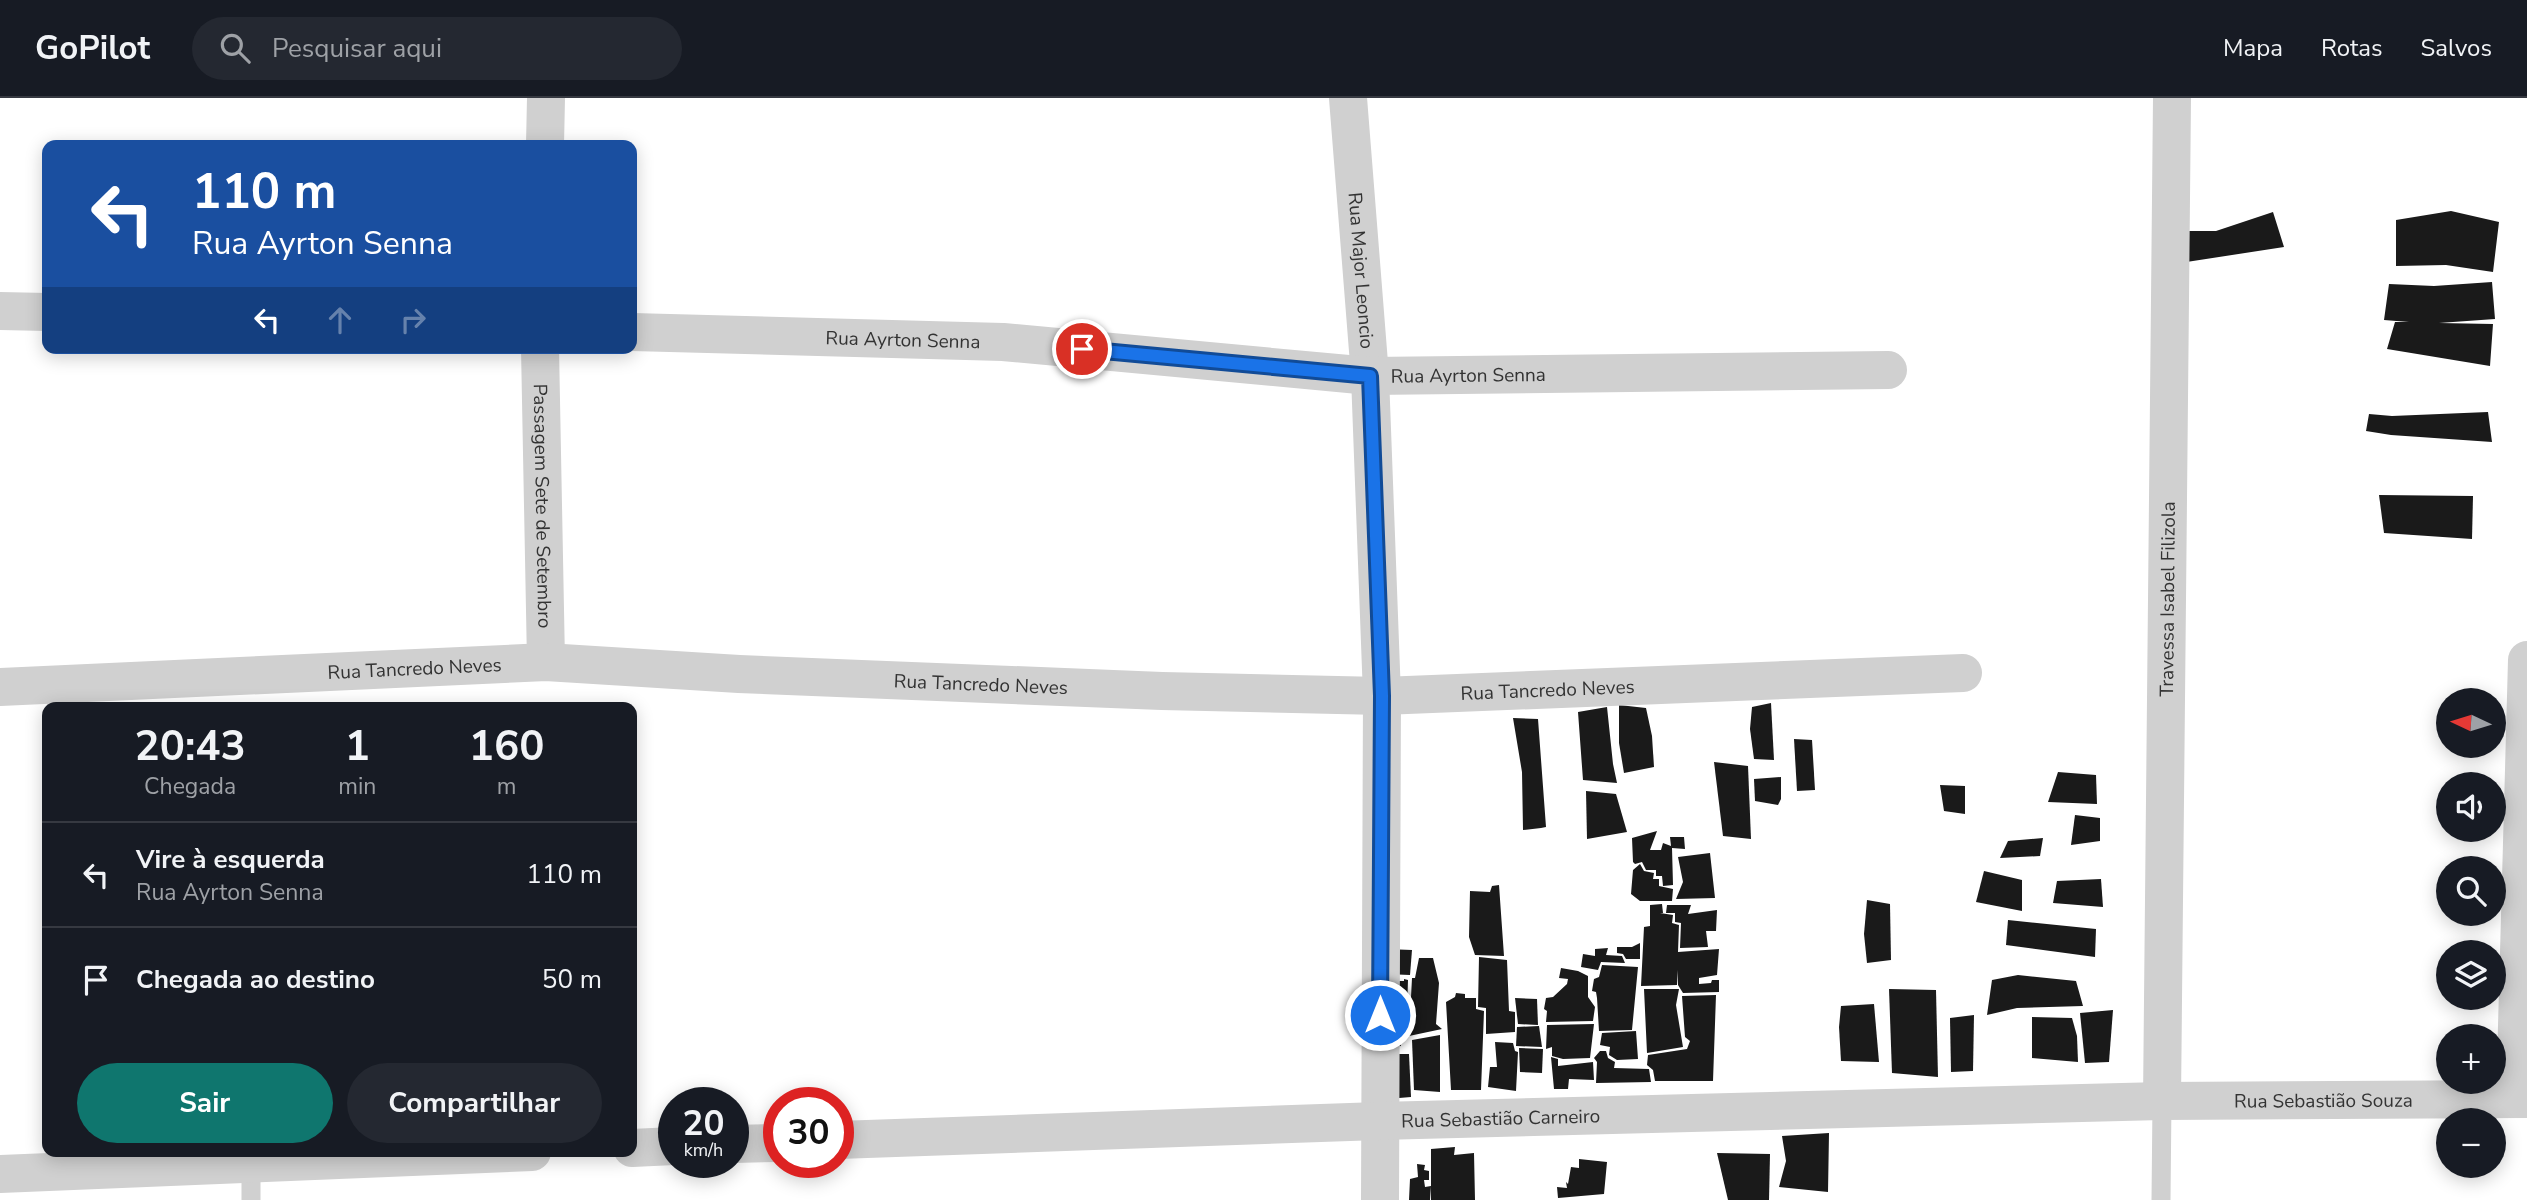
<!DOCTYPE html>
<html lang="pt">
<head>
<meta charset="utf-8">
<style>
  :root { --surface:#171b24; --page:#242831; --text:#f1f3f6; --muted:#9ea1a6; --line:#363941; --accent:#0f766e }
  body { margin:0; font-family:"Nunito Sans",sans-serif; background:var(--page); color:var(--text); height:100vh; display:flex; flex-direction:column; font-size:26px; white-space:nowrap }
  * { box-sizing:border-box; margin:0 }
  p { font-size:23px; color:var(--muted) }
  .icon { flex:none; width:38px; height:38px; fill:none; stroke:currentColor; stroke-width:2; stroke-linecap:round; stroke-linejoin:round }
  .map { position:relative; flex:1; overflow:hidden }
  .details { position:absolute; left:42px; top:604px; width:595px; height:455px; display:flex; flex-direction:column; background:var(--surface); border-radius:14px; box-shadow:0 4px 18px #0003 }
  .details>* { flex:none }
  .guide { position:absolute; left:42px; top:42px; width:595px; height:214px; border-radius:14px; box-shadow:0 4px 18px #0003; background:#1a4fa0; color:#fff; overflow:hidden }
  .needle { width:46px; rotate:274deg }
  .buttons { position:absolute; left:2436px; top:590px; display:grid; gap:14px }
  .buttons a { display:grid; place-items:center; width:70px; height:70px; border-radius:50%; background:var(--surface); box-shadow:0 4px 18px #0003; font-size:35px }
  .speed { position:absolute; left:658px; top:989px; display:flex; gap:14px; font-size:35px; font-weight:700; text-align:center }
  .speed>* { display:grid; place-content:center; width:91px; height:91px; border-radius:50%; background:var(--surface); box-shadow:0 4px 18px #0003; line-height:1 }
  .speed small { font-size:18px; font-weight:400 }
  .speed .limit { border:10px solid #d22; background:#fff; color:#111 }
  .pin { position:absolute; display:grid; place-items:center; width:60px; height:60px; color:#fff; margin:-30px; border:4px solid #fff; border-radius:50%; box-shadow:0 2px 7px #0007 }
  .me { position:absolute; width:77px; margin:-38px; rotate:0deg; stroke-linejoin:round; filter:drop-shadow(0 0 5px #0008) }
  .turn { display:flex; align-items:center; gap:24px; height:147px; padding:0 35px; font-size:32px }
  .turn .icon { width:91px; height:91px; stroke-width:2.5 }
  .turn b { display:block; font-size:49px; line-height:60px }
  .lanes { display:flex; align-items:center; height:66px; padding:0 35px; background:#0003; justify-content:center; gap:35px; direction:ltr }
  .lanes .off { opacity:.35 }
  .eta { display:flex; justify-content:space-evenly; align-items:center; height:119px; text-align:center }
  .eta b { font-size:42px; font-weight:700; line-height:49px }
  .action { display:flex; gap:14px; margin-top:auto; padding:14px 35px }
  .action a { flex:1; height:80px; border-radius:42px; background:var(--accent); color:#fff; font-size:28px; font-weight:700; line-height:80px; text-align:center }
  .action a+a { background:var(--page); color:var(--text) }
  ul { padding:0; list-style:none }
  li { display:flex; align-items:center; gap:21px; height:105px; padding:0 35px; border-top:2px solid var(--line) }
  li div { flex:1 }
  li b { display:block; font-size:26px }
  li em { font-style:normal }
  header { display:flex; align-items:center; gap:42px; box-sizing:border-box; height:98px; padding:0 35px; background:var(--surface); border-bottom:2px solid var(--line) }
  header strong { font-size:33px }
  nav { display:flex; gap:38px; margin-inline-start:auto; font-size:24px }
  .search { width:490px; height:63px; background:var(--page); display:flex; align-items:center; gap:18px; box-sizing:border-box; padding:0 24px; border-radius:38px; color:var(--muted); font-size:26px }
  .map>svg:first-child { display:block }
</style>
</head>
<body>
<header>
<strong>GoPilot</strong>
<div class="search"><svg class="icon" aria-label="search" viewBox="0 0 24 24"><circle cx="10" cy="10" r="6"/><path d="M15 15l6 6"/></svg>Pesquisar aqui</div>
<nav><a>Mapa</a><a>Rotas</a><a>Salvos</a></nav>
</header>
<div class="map">
<svg width="2527" height="1102" viewBox="0 0 2527 1102">
  <rect width="100%" height="100%" fill="#fff"/>
  <g fill="#1a1a1a">
    <path d="M2451,113L2499,124L2493,174L2446,167L2396,168V122Z"/>
    <path d="M2273,114L2284,149L2180,165L2179,133H2216Z"/>
    <path d="M2492,184L2495,221L2439,225L2493,226L2490,268L2387,251L2395,224H2409L2384,222L2389,186L2434,188Z"/>
    <path d="M2488,314L2492,344L2391,337L2366,333L2369,316L2392,318Z"/>
    <path d="M2379,397L2473,398L2472,441L2384,435Z"/>
    <path d="M1771,605L1774,662L1754,661L1750,631L1752,609Z"/>
    <path d="M1619,607L1646,610L1652,638L1654,669L1624,675L1619,645Z"/>
    <path d="M1607,609L1613,666L1617,685L1583,682L1578,614Z"/>
    <path d="M1513,620L1538,621L1546,729L1541,730L1523,732L1522,674Z"/>
    <path d="M1794,641L1812,642L1815,692L1797,693Z"/>
    <path d="M1714,664L1748,668L1751,741L1723,738Z"/>
    <path d="M2058,674L2096,677L2097,706L2048,704Z"/>
    <path d="M1781,679V701L1778,707L1755,703L1754,681Z"/>
    <path d="M1940,687L1965,688V716L1944,713Z"/>
    <path d="M1586,693L1616,696L1627,734L1587,741Z"/>
    <path d="M2075,717L2100,720V743L2071,747Z"/>
    <path d="M1657,733L1650,752H1661L1663,745L1671,748L1670,739H1684L1685,751L1672,750L1673,787L1663,788L1662,778H1656V772H1646L1642,764L1635,766L1633,764L1632,740Z"/>
    <path d="M2043,740L2040,758L2000,760L2008,743Z"/>
    <path d="M1710,755L1715,800L1676,801L1683,784L1678,759Z"/>
    <path d="M1640,766L1644,773L1654,775L1653,781H1659V788L1673,791L1672,803H1640L1631,796L1633,772Z"/>
    <path d="M1984,773L2022,782V813L1976,804Z"/>
    <path d="M2101,781L2103,809L2053,805L2057,783Z"/>
    <path d="M1499,787L1504,858L1475,857L1469,839L1470,793L1490,794L1492,788Z"/>
    <path d="M1867,802L1890,806L1891,862L1867,865L1864,836Z"/>
    <path d="M1662,806L1663,815H1660L1673,817L1672,825L1679,827L1678,854L1719,851L1717,877L1699,880V886L1711,885L1712,882H1719V894L1683,895L1678,887V872L1677,887L1641,888L1644,829L1650,828V807Z"/>
    <path d="M1667,807H1691L1688,816L1717,812L1716,833H1706L1708,849L1680,850L1681,825L1675,824V815H1666Z"/>
    <path d="M2008,822L2096,831L2095,859L2006,847Z"/>
    <path d="M1640,845V861H1626L1623,856L1617,855V849H1632Z"/>
    <path d="M1608,850L1606,857L1622,858L1625,865L1601,864L1598,872L1581,869L1583,856L1595,858V851Z"/>
    <path d="M1386,851L1412,852L1410,877L1385,876Z"/>
    <path d="M1479,859L1507,862L1509,913L1515,914V934L1486,936V910L1478,909Z"/>
    <path d="M1419,860H1433L1439,885L1436,926L1442,931L1409,938L1412,880H1415Z"/>
    <path d="M1602,867L1638,869L1632,932L1599,933L1597,900L1596,894L1592,893L1594,881L1599,879Z"/>
    <path d="M1561,870L1578,873L1588,878V899L1595,909L1593,923L1546,924L1547,913L1544,911L1546,900L1553,899L1567,886L1568,881L1559,880Z"/>
    <path d="M2018,877L2076,883L2083,908L2017,910L1987,917L1992,882Z"/>
    <path d="M1404,881L1408,882L1407,912H1400L1401,948L1387,949L1385,883H1404Z"/>
    <path d="M1644,891H1679L1676,907L1683,949L1647,955Z"/>
    <path d="M1889,891L1936,892L1938,979L1892,975Z"/>
    <path d="M1456,895L1465,896V900H1476V911L1484,913L1481,992H1451L1446,904L1455,899Z"/>
    <path d="M1716,897L1713,983H1655L1653,972L1647,967L1648,957L1687,951L1690,943L1685,939L1682,898Z"/>
    <path d="M1515,900L1537,901L1538,927L1518,926Z"/>
    <path d="M1874,906L1879,964L1841,963L1839,929L1841,908Z"/>
    <path d="M2113,912L2109,964L2085,965L2080,915Z"/>
    <path d="M1974,917L1973,973L1951,974L1950,920Z"/>
    <path d="M2032,919L2072,920L2077,938L2078,964L2032,960Z"/>
    <path d="M1594,926L1590,960L1563,961L1552,958V949L1546,951L1547,927Z"/>
    <path d="M1539,928L1542,949L1516,948L1517,929Z"/>
    <path d="M1636,933L1638,961L1617,962L1609,957L1610,949L1600,947L1602,935Z"/>
    <path d="M1440,937V994L1414,992L1412,942Z"/>
    <path d="M1495,944L1513,945L1515,953L1518,954L1516,993L1488,989L1490,969H1497Z"/>
    <path d="M1519,950L1543,951L1542,975L1520,974Z"/>
    <path d="M1600,953H1606L1608,960L1615,964L1614,970L1649,971L1651,984L1596,985L1597,964L1594,960Z"/>
    <path d="M1388,956H1409L1411,999L1387,1001Z"/>
    <path d="M1551,959L1558,961V968L1593,964L1594,982L1569,981L1568,991H1554Z"/>
    <path d="M1829,1035L1828,1094L1779,1089L1786,1063L1782,1038Z"/>
    <path d="M1455,1049L1454,1057L1474,1055L1475,1102H1431V1051Z"/>
    <path d="M1717,1055L1770,1056L1769,1102H1728Z"/>
    <path d="M1579,1061L1607,1064L1604,1096L1558,1100L1557,1089L1567,1090L1566,1084L1568,1086L1571,1069L1579,1070Z"/>
    <path d="M1417,1066L1425,1067L1424,1072L1429,1073V1082H1424L1425,1089L1431,1088L1430,1102H1409L1410,1081L1418,1079Z"/>
  </g>
  <g fill="none" stroke-linecap="round" stroke-linejoin="round">
    <g stroke="#d0d0d0" stroke-width="19">
      <path d="M251,1102V1064"/>
      <path d="M2161,1102L2162,1003"/>
    </g>
    <g stroke="#d0d0d0" stroke-width="38">
      <path id="s1" d="M1348,0L1370,278L1382,598L1380,1102"/>
      <path d="M545,47L546,0"/>
      <path d="M0,213L47,214"/>
      <path id="s2" d="M632,234L1003,244L1370,278L1888,272"/>
      <path id="s3" d="M540,250L546,564"/>
      <path id="s4" d="M0,589L546,564L739,576L1162,593L1382,598L1963,575"/>
      <path d="M2515,1001L2527,562"/>
      <path id="s5" d="M2162,1003L2172,0"/>
      <path id="s6" d="M838,1042L1379,1023L2162,1003L2527,1001"/>
      <path d="M733,1046L779,1045"/>
      <path d="M632,1050L674,1048"/>
      <path d="M0,1076L532,1054"/>
    </g>
  </g>
  <g fill="none" stroke-linecap="round" stroke-linejoin="round">
    <g stroke="#114b97" stroke-width="18">
      <path id="route" d="M1082,251L1370,278L1382,598L1380,917"/>
    </g>
    <use href="#route" stroke="#1a73e8" stroke-width="12"/>
  </g>
  <g text-anchor="middle" stroke-width="7" stroke-linejoin="round" paint-order="stroke">
    <g font-size="19" fill="#333" stroke="#fff">
      <text dy="7" stroke="none"><textPath href="#s1" startOffset="173">Rua Major Leoncio</textPath></text>
      <text dy="7" stroke="none"><textPath href="#s2" startOffset="271">Rua Ayrton Senna</textPath></text>
      <text dy="7" stroke="none"><textPath href="#s2" startOffset="838">Rua Ayrton Senna</textPath></text>
      <text dy="7" stroke="none"><textPath href="#s3" startOffset="158">Passagem Sete de Setembro</textPath></text>
      <text dy="7" stroke="none"><textPath href="#s5" startOffset="502">Travessa Isabel Filizola</textPath></text>
      <text dy="7" stroke="none"><textPath href="#s4" startOffset="415">Rua Tancredo Neves</textPath></text>
      <text dy="7" stroke="none"><textPath href="#s4" startOffset="982">Rua Tancredo Neves</textPath></text>
      <text dy="7" stroke="none"><textPath href="#s4" startOffset="1549">Rua Tancredo Neves</textPath></text>
      <text dy="7" stroke="none"><textPath href="#s6" startOffset="1486">Rua Sebastião Souza</textPath></text>
      <text dy="7" stroke="none"><textPath href="#s6" startOffset="663">Rua Sebastião Carneiro</textPath></text>
    </g>
  </g>
</svg>
<div class="buttons">
<a><svg class="needle" viewBox="-14 -14 28 28"><path d="M0-13l5 13h-10z" fill="#e53935"/><path d="M0 13l5-13h-10z" fill="#9ea1a6"/></svg></a>
<a><svg class="icon" aria-label="sound" viewBox="0 0 24 24"><path d="M4 9h4l5-4v14l-5-4H4zM17 9q2 3 0 6"/></svg></a>
<a><svg class="icon" aria-label="search" viewBox="0 0 24 24"><circle cx="10" cy="10" r="6"/><path d="M15 15l6 6"/></svg></a>
<a><svg class="icon" aria-label="layers" viewBox="0 0 24 24"><path d="M12 4l9 5-9 5-9-5zM3 14l9 5 9-5"/></svg></a>
<a>+</a>
<a>−</a>
</div>
<div class="speed"><div>20<small>km/h</small></div><div class="limit">30</div></div>
<div class="pin" style="left:1082px;top:251px;background:#d93025"><svg class="icon" aria-label="arrive" viewBox="0 0 24 24"><path d="M6 21V4h12l-3 4 3 4H6"/></svg></div>
<svg class="me" style="left:1380px;top:917px" viewBox="-20 -20 40 40"><circle r="17" fill="#1a73e8" stroke="#fff" stroke-width="3"/><path d="M0-11L8 9 0 5-8 9z" fill="#fff"/></svg>
<div class="guide">
<div class="turn"><svg class="icon" aria-label="left" viewBox="0 0 24 24"><path d="M17 20v-9H6M10 6l-5 5 5 5"/></svg><div><b>110 m</b>Rua Ayrton Senna</div></div>
<div class="lanes"><svg class="icon" aria-label="left" viewBox="0 0 24 24"><path d="M17 20v-9H6M10 6l-5 5 5 5"/></svg><svg class="icon off" aria-label="ahead" viewBox="0 0 24 24"><path d="M12 20V5M6 11l6-6 6 6"/></svg><svg class="icon off" aria-label="right" viewBox="0 0 24 24"><path d="M7 20v-9h11M14 6l5 5-5 5"/></svg></div>
</div>
<section class="details">
<div class="eta">
<div><b>20:43</b><p>Chegada</p></div>
<div><b>1</b><p>min</p></div>
<div><b>160</b><p>m</p></div>
</div>
<ul>
<li><svg class="icon" aria-label="left" viewBox="0 0 24 24"><path d="M17 20v-9H6M10 6l-5 5 5 5"/></svg><div><b>Vire à esquerda</b><p>Rua Ayrton Senna</p></div><em>110 m</em></li>
<li><svg class="icon" aria-label="arrive" viewBox="0 0 24 24"><path d="M6 21V4h12l-3 4 3 4H6"/></svg><div><b>Chegada ao destino</b></div><em>50 m</em></li>
</ul>
<div class="action"><a>Sair</a><a>Compartilhar</a></div>
</section>
</div>
</body>
</html>
